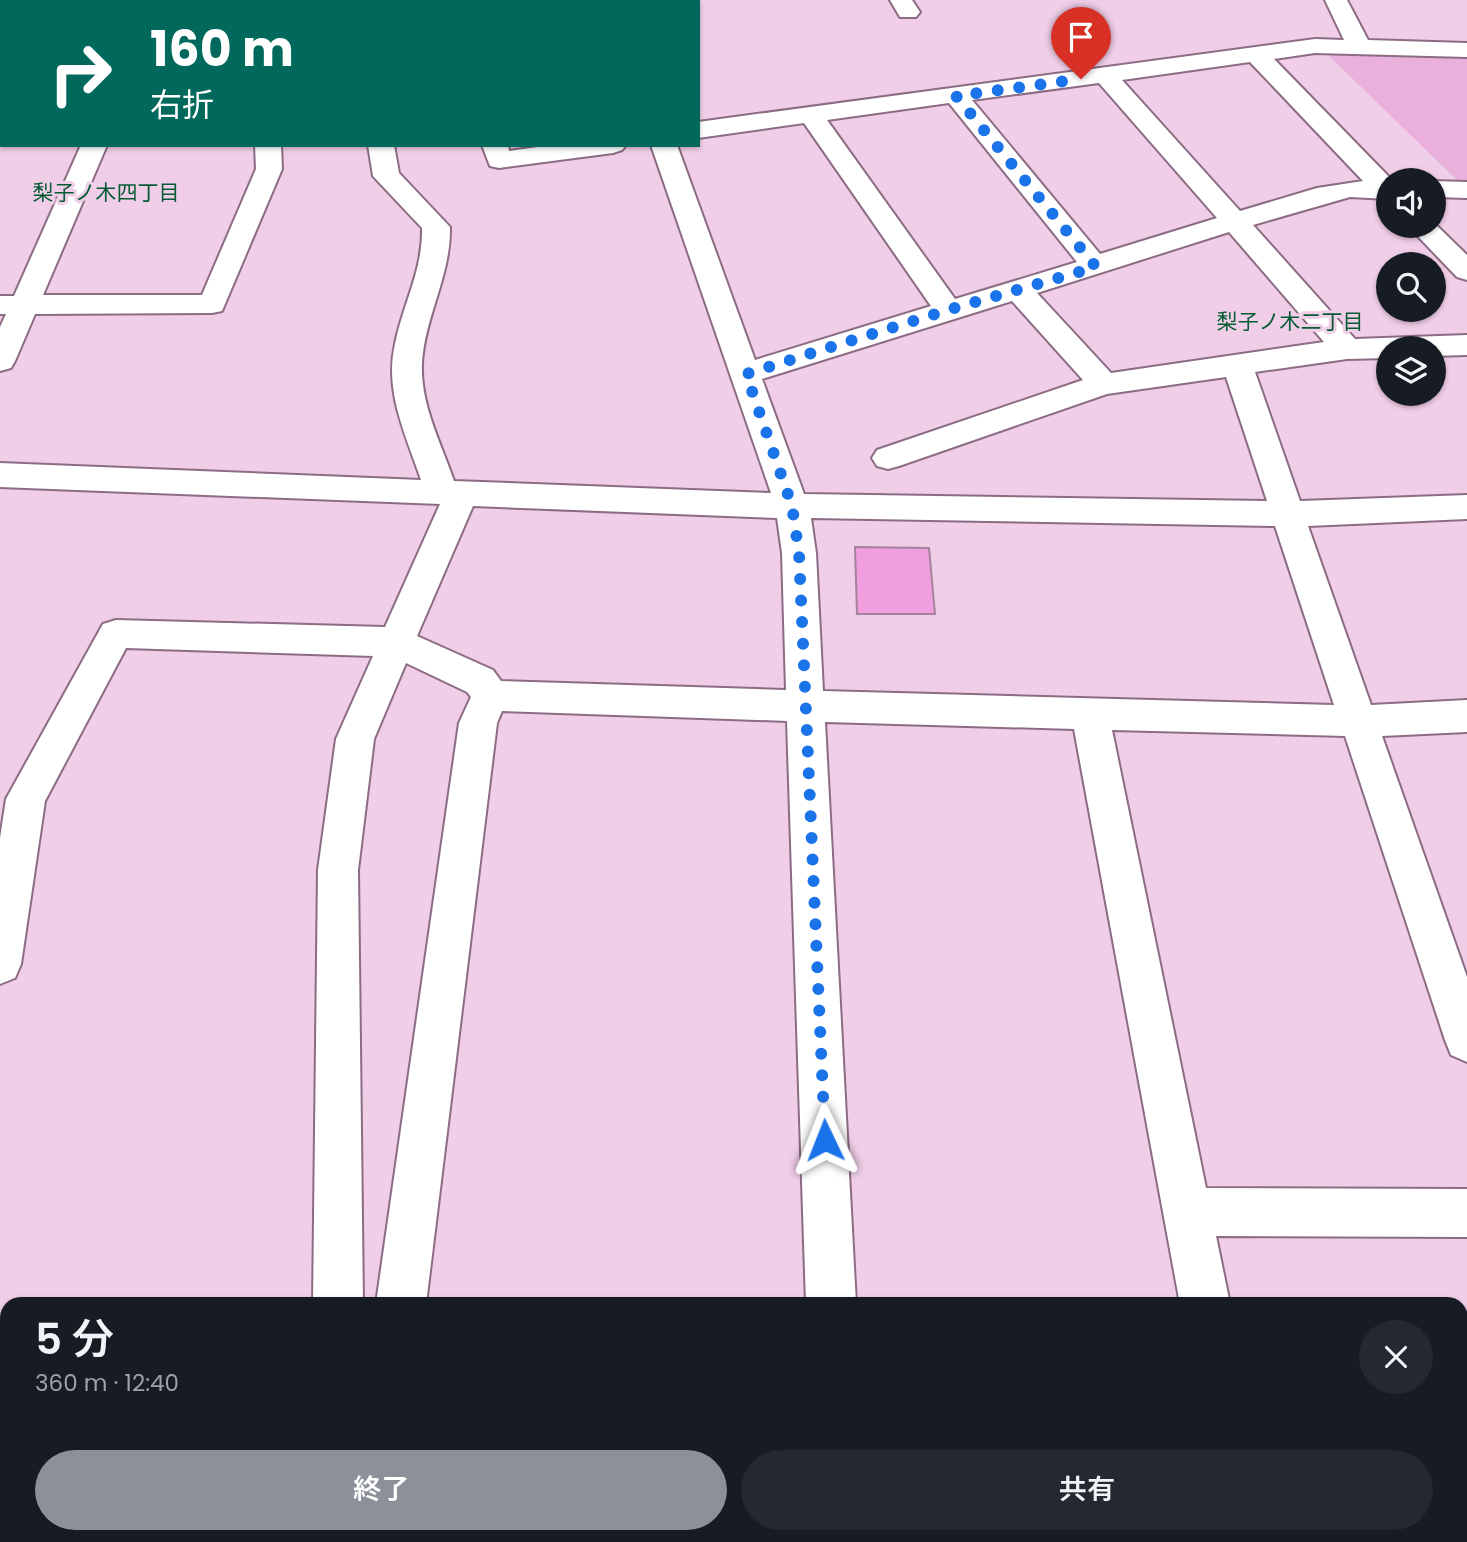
<!DOCTYPE html>
<html lang="ja">
<head>
<meta charset="utf-8">
<style>
  :root { --surface:#171b24; --page:#242831; --text:#f1f3f6; --muted:#9ea1a6; --accent:#8c9099 }
  body { margin:0; font-family:Poppins,"Noto Sans JP",sans-serif; background:var(--page); color:var(--text); height:100vh; display:flex; flex-direction:column; font-size:26px; white-space:nowrap }
  * { box-sizing:border-box; margin:0 }
  p { font-size:23px; color:var(--muted) }
  .icon { flex:none; width:38px; height:38px; fill:none; stroke:currentColor; stroke-width:2; stroke-linecap:round; stroke-linejoin:round }
  .map { position:relative; flex:1; overflow:hidden }
  .sheet { position:absolute; left:0px; top:1297px; width:1468px; height:247px; display:flex; flex-direction:column; background:var(--surface); border-radius:21px 21px 0 0; box-shadow:0 2px 5px #0004 }
  .sheet>* { flex:none }
  .banner { position:absolute; left:0px; top:0px; width:700px; height:147px; box-shadow:0 2px 5px #0004; background:#00695c; color:#fff; overflow:hidden }
  .fabs { position:absolute; left:1376px; top:168px; display:grid; gap:14px }
  .fabs a { display:grid; place-items:center; width:70px; height:70px; border-radius:50%; background:var(--surface); box-shadow:0 2px 5px #0004; font-size:35px }
  .pin { position:absolute; display:grid; place-items:center; width:60px; height:60px; color:#fff; margin:-72px -30px; border-radius:50% 50% 50% 0; rotate:-45deg; box-shadow:0 0 7px #0007 }
  .pin .icon { rotate:45deg }
  .me { position:absolute; width:77px; margin:-38px; rotate:358deg; stroke-linejoin:round; filter:drop-shadow(0 0 5px #0008) }
  .turn { display:flex; align-items:center; gap:24px; height:147px; padding:0 35px; font-size:32px }
  .turn .icon { width:91px; height:91px; stroke-width:2.5 }
  .turn b { display:block; font-size:49px; line-height:60px }
  .round { display:grid; place-items:center; flex:none; width:74px; height:74px; border-radius:37px; background:var(--page) }
  .overview { display:flex; align-items:center; justify-content:space-between; height:119px; padding:0 35px }
  h1 { font-size:42px; font-weight:600; line-height:52px }
  .primary-button { display:flex; gap:14px; margin-top:auto; padding:14px 35px }
  .primary-button a { flex:1; height:80px; border-radius:42px; background:var(--accent); color:#fff; font-size:28px; font-weight:600; line-height:80px; text-align:center }
  .primary-button a+a { background:var(--page); color:var(--text) }
  .map>svg:first-child { display:block }
</style>
</head>
<body>
<div class="map">
<svg width="1467" height="1542" viewBox="0 0 1467 1542">
  <rect width="100%" height="100%" fill="#f1cee8"/>
  <path fill="#e9b0db" d="M1327,54L1467,57V182H1459Z"/>
  <path fill="#f09edd" stroke="#a3839b" stroke-width="2" d="M855,547L929,548L935,614H857Z"/>
  <g fill="none" stroke-linecap="round" stroke-linejoin="round">
    <g stroke="#8b6c83" stroke-width="4">
      <g id="minor">
        <path d="M474,0H506L473,2Z"/>
        <path d="M602,0H624L625,2H602Z"/>
        <path d="M890,0H912L920,12L916,17H900Z"/>
        <path d="M1325,0H1347L1368,40L1467,43V57L1315,53L1274,59L1392,180H1388V199L1350,197L1253,225L1355,339L1467,335V355L1433,356V348H1388V358L1347,359L1255,372L1300,501L1467,495V519L1308,526L1371,705L1467,700V732L1382,736L1467,977V1062L1451,1055L1445,1040L1345,736L1112,730L1206,1188L1467,1189V1237L1216,1236L1230,1304H1180L1074,729L825,722L856,1304H806L787,721L502,711L497,723L426,1304H376L459,723L471,697L467,692L406,663L374,739L358,870L363,1304H313L318,870L336,739L373,656L126,648L45,801L21,964L15,978L0,984V838L6,799L103,624L116,620L385,627L440,504L0,487V463L421,480C406,435 384,392 395,344C403,304 423,270 422,228L373,176L368,145H394L399,173L450,227C451,275 425,316 422,363C420,404 441,443 454,481L771,493L651,145H677L755,360L931,306L804,123L698,138V122L1315,39L1344,40ZM1250,62L1363,181L1317,188L1240,211L1122,80ZM1099,83L1217,218L1100,254L972,100ZM949,103L1077,262L955,299L827,120ZM1229,232L1324,342L1111,373L1037,293ZM1012,301L1083,380L877,450L872,458L877,466L888,469L899,466L1107,394L1226,377L1267,501L804,494L762,379ZM473,506L777,518L782,553L786,690L501,681L493,670L417,636ZM811,518L1275,526L1334,705L823,691L816,553Z"/>
        <rect x="0" y="28" width="2" height="14"/>
        <rect x="0" y="102" width="2" height="16"/>
        <path d="M81,145H107L43,295H202L256,169L255,145H281L282,169L222,311L212,313L35,314L15,361L11,368L0,371V327L6,314H0V296H14Z"/>
        <path d="M482,145H508L509,151L552,145H626L622,150L613,153L499,168L490,166Z"/>
        <path d="M1433,181L1467,182V198L1433,197Z"/>
        <path d="M1433,222L1467,255V280L1457,277L1408,226H1433Z"/>
        <rect x="348" y="1536" width="54" height="6"/>
        <rect x="814" y="1536" width="54" height="6"/>
        <path d="M1222,1536H1276L1277,1542H1223Z"/>
      </g>
    </g>
    <use href="#minor" fill="#fff" fill-rule="evenodd"/>
  </g>
  <g fill="none" stroke-linecap="round" stroke-linejoin="round">
    <path stroke="#1a73e8" stroke-width="12" stroke-dasharray="0 21.6" d="M825,1140L799,553L792,506L746,374L948,310L1096,267L956,96L1081,79"/>
  </g>
  <g text-anchor="middle" stroke-width="6" stroke-linejoin="round" paint-order="stroke">
    <g font-size="21" fill="#045b33" stroke="#f1cee8">
      <text x="106" y="200">梨子ノ木四丁目</text>
      <text x="1290" y="329">梨子ノ木二丁目</text>
    </g>
  </g>
</svg>
<div class="fabs">
<a><svg class="icon" aria-label="sound" viewBox="0 0 24 24"><path d="M4 9h4l5-4v14l-5-4H4zM17 9q2 3 0 6"/></svg></a>
<a><svg class="icon" aria-label="search" viewBox="0 0 24 24"><circle cx="10" cy="10" r="6"/><path d="M15 15l6 6"/></svg></a>
<a><svg class="icon" aria-label="layers" viewBox="0 0 24 24"><path d="M12 4l9 5-9 5-9-5zM3 14l9 5 9-5"/></svg></a>
</div>
<div class="pin" style="left:1081px;top:79px;background:#d93025"><svg class="icon" aria-label="arrive" viewBox="0 0 24 24"><path d="M6 21V4h12l-3 4 3 4H6"/></svg></div>
<svg class="me" style="left:825px;top:1140px" viewBox="-20 -20 40 40"><path d="M0-17L14 15 0 8-14 15z" fill="#1a73e8" stroke="#fff" stroke-width="4"/></svg>
<div class="banner">
<div class="turn"><svg class="icon" aria-label="right" viewBox="0 0 24 24"><path d="M7 20v-9h11M14 6l5 5-5 5"/></svg><div><b>160 m</b>右折</div></div>
</div>
<section class="sheet">
<div class="overview"><div><h1>5 分</h1><p>360 m · 12:40</p></div><a class="round"><svg class="icon" aria-label="close" viewBox="0 0 24 24"><path d="M6 6l12 12M18 6L6 18"/></svg></a></div>
<div class="primary-button"><a>終了</a><a>共有</a></div>
</section>
</div>
</body>
</html>
